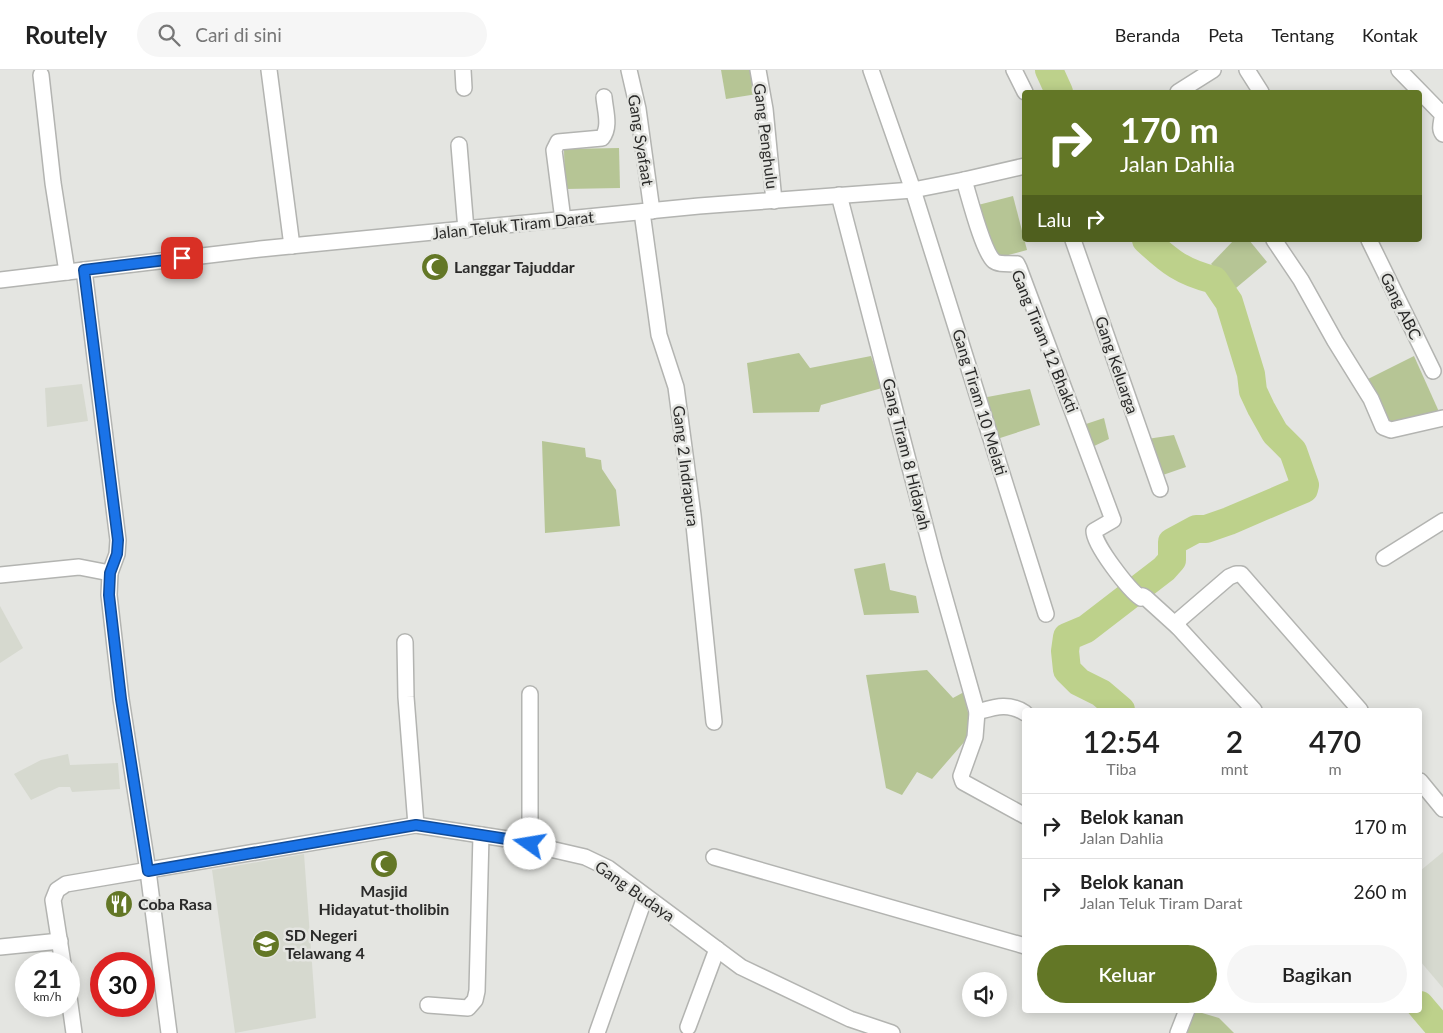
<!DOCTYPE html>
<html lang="id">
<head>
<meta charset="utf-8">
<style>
  :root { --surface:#fff; --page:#f6f6f6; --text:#222; --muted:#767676; --line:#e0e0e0; --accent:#637726 }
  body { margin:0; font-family:Lato,sans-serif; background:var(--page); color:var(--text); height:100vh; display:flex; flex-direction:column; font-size:19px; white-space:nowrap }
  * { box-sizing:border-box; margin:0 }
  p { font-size:16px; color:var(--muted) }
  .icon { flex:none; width:28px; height:28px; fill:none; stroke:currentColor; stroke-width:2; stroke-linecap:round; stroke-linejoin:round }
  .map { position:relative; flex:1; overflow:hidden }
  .drawer { position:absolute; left:1022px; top:638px; width:400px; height:305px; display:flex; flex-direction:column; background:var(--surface); border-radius:5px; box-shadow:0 2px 12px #0003 }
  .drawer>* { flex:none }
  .guide { position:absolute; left:1022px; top:20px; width:400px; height:152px; border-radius:5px; box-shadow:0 2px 12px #0003; background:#637726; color:#fff; overflow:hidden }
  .buttons { position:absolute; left:962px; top:902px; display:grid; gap:10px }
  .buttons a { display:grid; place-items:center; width:45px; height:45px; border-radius:50%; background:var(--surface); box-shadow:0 2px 12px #0003; font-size:25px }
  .speed { position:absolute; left:15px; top:882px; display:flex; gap:10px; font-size:25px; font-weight:700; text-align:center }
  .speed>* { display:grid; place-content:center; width:65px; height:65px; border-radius:50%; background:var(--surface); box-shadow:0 2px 12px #0003; line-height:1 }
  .speed small { font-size:12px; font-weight:400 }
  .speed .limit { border:8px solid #d22; background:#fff; color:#111 }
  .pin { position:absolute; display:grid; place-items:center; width:42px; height:42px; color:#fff; margin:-21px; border-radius:10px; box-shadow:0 2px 8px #0006 }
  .me { position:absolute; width:55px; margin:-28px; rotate:283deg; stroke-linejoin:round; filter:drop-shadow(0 0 4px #0008) }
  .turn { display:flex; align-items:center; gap:18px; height:105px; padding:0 15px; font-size:22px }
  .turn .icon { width:65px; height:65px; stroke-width:2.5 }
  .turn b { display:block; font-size:35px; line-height:42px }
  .then { display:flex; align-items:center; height:48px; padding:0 15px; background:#0003; gap:10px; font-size:19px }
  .eta { display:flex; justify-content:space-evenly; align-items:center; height:85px; text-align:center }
  .eta b { font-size:30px; font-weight:600; line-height:35px }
  .action { display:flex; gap:10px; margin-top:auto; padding:10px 15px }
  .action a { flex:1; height:58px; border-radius:30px; background:var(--accent); color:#fff; font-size:20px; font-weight:600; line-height:58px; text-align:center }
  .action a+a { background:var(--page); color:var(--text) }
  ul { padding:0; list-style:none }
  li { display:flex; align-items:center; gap:15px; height:65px; padding:0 15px; border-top:1px solid var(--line) }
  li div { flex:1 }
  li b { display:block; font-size:19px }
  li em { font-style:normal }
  header { display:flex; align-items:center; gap:30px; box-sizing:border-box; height:70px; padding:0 25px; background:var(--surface); border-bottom:1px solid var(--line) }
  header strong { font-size:24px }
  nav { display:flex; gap:28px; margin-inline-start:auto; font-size:18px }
  .search { width:350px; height:45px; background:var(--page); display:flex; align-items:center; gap:12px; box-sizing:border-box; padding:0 18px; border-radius:28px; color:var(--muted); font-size:19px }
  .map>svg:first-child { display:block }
</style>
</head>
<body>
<header>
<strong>Routely</strong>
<div class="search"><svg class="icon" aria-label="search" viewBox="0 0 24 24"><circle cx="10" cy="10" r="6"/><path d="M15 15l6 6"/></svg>Cari di sini</div>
<nav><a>Beranda</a><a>Peta</a><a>Tentang</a><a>Kontak</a></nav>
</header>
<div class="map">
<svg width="1443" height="963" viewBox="0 0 1443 963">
  <rect width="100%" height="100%" fill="#e4e5e1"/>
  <g fill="#d6d9cf">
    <path d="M82,314L88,351L47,357L45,318Z"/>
    <path d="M0,536L23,578L0,593Z"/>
    <path d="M68,684L70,695L118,693L120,719L72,722L70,717H59L31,730L14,704L41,690Z"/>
    <path d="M1443,782V918L1420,891V801Z"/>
    <path d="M304,784L316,948L235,963L212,800Z"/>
  </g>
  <g fill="#b6c595">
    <path d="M721,0H752L757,24L726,29Z"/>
    <path d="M619,78L620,118L565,119L564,79Z"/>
    <path d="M1013,126L1027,180L993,189L978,135Z"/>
    <path d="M1234,170H1249L1267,192L1236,218L1211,194Z"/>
    <path d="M799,283L810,298L871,286L882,318L821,335L819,342L753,343L747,293Z"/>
    <path d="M1414,286L1440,344L1388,358L1366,310Z"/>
    <path d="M1030,319L1040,355L997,369L982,328Z"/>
    <path d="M1104,348L1109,369L1090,378L1080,356Z"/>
    <path d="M1174,365L1186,397L1160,406L1147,369Z"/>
    <path d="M542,371L585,378L586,387L601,390L602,399L616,420L620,456L545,463Z"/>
    <path d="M885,493L890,520L916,526L919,543L864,545L854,499Z"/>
    <path d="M927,600L953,628L964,622L972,663L932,709L917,702L902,725L886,718L866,605Z"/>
    <path d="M1192,940L1219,948L1234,963H1184Z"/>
  </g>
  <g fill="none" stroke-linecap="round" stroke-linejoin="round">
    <g stroke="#bdd18b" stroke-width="28">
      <path d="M1049,0L1059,22"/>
      <path d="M1121,640L1101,623L1079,612L1067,600L1065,581L1067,567L1086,559L1164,499L1172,490V472L1196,459H1206L1229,451L1304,419L1305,415L1293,381L1275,363L1261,338L1253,321L1251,304L1229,232L1214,210C1182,202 1170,192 1146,170"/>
      <path d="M1420,935L1437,955"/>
    </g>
    <g stroke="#b3b4b1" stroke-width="18">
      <g id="minor">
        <path d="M269,0L292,176"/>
        <path d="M463,0L464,18"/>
        <path d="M629,0L638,39L652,141"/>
        <path d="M758,0L765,39L774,131"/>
        <path d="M871,0L913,120L1046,544"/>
        <path d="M1014,0L1025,22"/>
        <path d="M1247,0L1261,22"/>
        <path d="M1399,0L1442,44C1443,51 1438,58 1443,64"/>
        <path d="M41,5L53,113L67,202"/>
        <path d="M1178,22L1213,0"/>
        <path d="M459,75L466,160"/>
        <path d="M964,110C969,126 983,182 994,191C999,195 1010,193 1017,194L1019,198L1113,450L1094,461C1094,475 1129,520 1141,528L1143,526L1146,528L1178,557L1254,640"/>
        <path d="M839,125L934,490L977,642L975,667L961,706L963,712L1025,746"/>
        <path d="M642,142L659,265L676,317L693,445L714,652"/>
        <path d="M563,150L554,80L558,72L602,68C611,57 605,40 604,27"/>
        <path d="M1073,170L1160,419"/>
        <path d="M1274,170L1301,210L1335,271L1371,329L1383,357L1391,360L1443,348"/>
        <path d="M1369,170L1433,301"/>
        <path d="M84,200L118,470L117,484L110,503L109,525L121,629L148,801L169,963"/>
        <path d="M0,210L260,179L699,136L913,120L964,110L1025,96"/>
        <path d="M1384,488L1443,451"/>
        <path d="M0,505L79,497L110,503"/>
        <path d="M1178,557L1179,550L1229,507L1236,504H1241L1360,640"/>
        <path d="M405,572L406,627L416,755"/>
        <path d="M530,624V774"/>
        <path d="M977,642C995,637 1008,632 1025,643"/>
        <path d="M1420,711L1443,739"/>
        <path d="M714,787L1025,876"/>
        <path d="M0,877L60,871"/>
        <path d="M63,894L53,830L57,820L66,814L416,755L507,769L585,787L608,798L741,897L850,949L892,963"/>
        <path d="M69,927L74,963"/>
        <path d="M428,935L468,938L475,930L477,921L481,765"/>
        <path d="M688,957L717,879"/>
        <path d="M597,963L645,827"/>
        <path d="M1178,963L1187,940"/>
      </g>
    </g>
    <use href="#minor" stroke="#fff" stroke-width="15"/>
  </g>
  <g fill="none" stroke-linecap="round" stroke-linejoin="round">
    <g stroke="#114b97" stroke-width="12">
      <path id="route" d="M182,188L84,200L118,470L117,484L110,503L109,525L121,629L148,801L416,755L507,769L530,774"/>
    </g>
    <use href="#route" stroke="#1a73e8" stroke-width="9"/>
  </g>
  <defs>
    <g id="mosque-disc" transform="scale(1.4375)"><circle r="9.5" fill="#637726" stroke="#e4e5e1"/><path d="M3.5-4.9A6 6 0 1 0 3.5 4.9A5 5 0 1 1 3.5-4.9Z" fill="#fff"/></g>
    <g id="restaurant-disc" transform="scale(1.4375)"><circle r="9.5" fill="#637726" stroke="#e4e5e1"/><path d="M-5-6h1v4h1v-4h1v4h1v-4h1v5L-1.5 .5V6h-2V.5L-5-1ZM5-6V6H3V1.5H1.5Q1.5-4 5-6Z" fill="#fff"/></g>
    <g id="school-disc" transform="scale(1.4375)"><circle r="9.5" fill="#637726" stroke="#e4e5e1"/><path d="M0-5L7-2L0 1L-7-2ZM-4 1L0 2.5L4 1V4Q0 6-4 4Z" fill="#fff"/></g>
  </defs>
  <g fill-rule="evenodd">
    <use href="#mosque-disc" x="435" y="197"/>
    <use href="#mosque-disc" x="384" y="794"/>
    <use href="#restaurant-disc" x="119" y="834"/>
    <use href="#school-disc" x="266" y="874"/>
  </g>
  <g text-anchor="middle" stroke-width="5" stroke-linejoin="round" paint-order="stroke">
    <g font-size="16" fill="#2a2a29" stroke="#e4e5e1">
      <text transform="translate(766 66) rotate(83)" y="6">Gang Penghulu</text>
      <text transform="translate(641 70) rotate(81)" y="6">Gang Syafaat</text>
      <text transform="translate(513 155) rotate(-6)" y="6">Jalan Teluk Tiram Darat</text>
      <text transform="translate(1401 236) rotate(64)" y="6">Gang ABC</text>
      <text transform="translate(1045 271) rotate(68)" y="6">Gang Tiram 12 Bhakti</text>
      <text transform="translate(1117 295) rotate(71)" y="6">Gang Keluarga</text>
      <text transform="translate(980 332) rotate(73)" y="6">Gang Tiram 10 Melati</text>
      <text transform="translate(907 384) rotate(76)" y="6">Gang Tiram 8 Hidayah</text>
      <text transform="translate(686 396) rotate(83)" y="6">Gang 2 Indrapura</text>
      <text transform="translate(635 821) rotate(35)" y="6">Gang Budaya</text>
    </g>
    <g font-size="16" font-weight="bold" fill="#2a2a29" stroke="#e4e5e1" text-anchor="start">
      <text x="454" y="203">Langgar Tajuddar</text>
      <text x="384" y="827" text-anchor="middle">Masjid<tspan x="384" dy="18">Hidayatut-tholibin</tspan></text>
      <text x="138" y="840">Coba Rasa</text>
      <text x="285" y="871">SD Negeri<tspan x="285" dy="18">Telawang 4</tspan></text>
    </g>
  </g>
</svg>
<div class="buttons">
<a><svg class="icon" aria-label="sound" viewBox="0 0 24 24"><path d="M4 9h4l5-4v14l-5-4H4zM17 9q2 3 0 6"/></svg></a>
</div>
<div class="speed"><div>21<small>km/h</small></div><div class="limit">30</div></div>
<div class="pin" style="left:182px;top:188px;background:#d93025"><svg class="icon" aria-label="arrive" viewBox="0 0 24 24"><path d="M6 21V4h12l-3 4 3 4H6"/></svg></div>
<svg class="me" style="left:530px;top:774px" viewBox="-20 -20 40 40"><circle r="19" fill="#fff"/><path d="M0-13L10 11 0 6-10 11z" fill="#1a73e8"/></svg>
<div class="guide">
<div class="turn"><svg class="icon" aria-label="right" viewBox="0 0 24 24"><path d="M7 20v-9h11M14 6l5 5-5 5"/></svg><div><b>170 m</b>Jalan Dahlia</div></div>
<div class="then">Lalu<svg class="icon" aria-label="right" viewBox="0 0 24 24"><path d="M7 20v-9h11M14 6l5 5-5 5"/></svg></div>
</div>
<section class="drawer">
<div class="eta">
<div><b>12:54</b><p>Tiba</p></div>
<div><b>2</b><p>mnt</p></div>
<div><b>470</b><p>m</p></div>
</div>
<ul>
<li><svg class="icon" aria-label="right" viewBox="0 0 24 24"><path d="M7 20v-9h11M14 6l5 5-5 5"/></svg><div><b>Belok kanan</b><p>Jalan Dahlia</p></div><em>170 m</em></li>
<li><svg class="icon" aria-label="right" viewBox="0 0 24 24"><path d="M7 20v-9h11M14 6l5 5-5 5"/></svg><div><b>Belok kanan</b><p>Jalan Teluk Tiram Darat</p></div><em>260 m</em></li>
</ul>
<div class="action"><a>Keluar</a><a>Bagikan</a></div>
</section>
</div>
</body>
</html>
